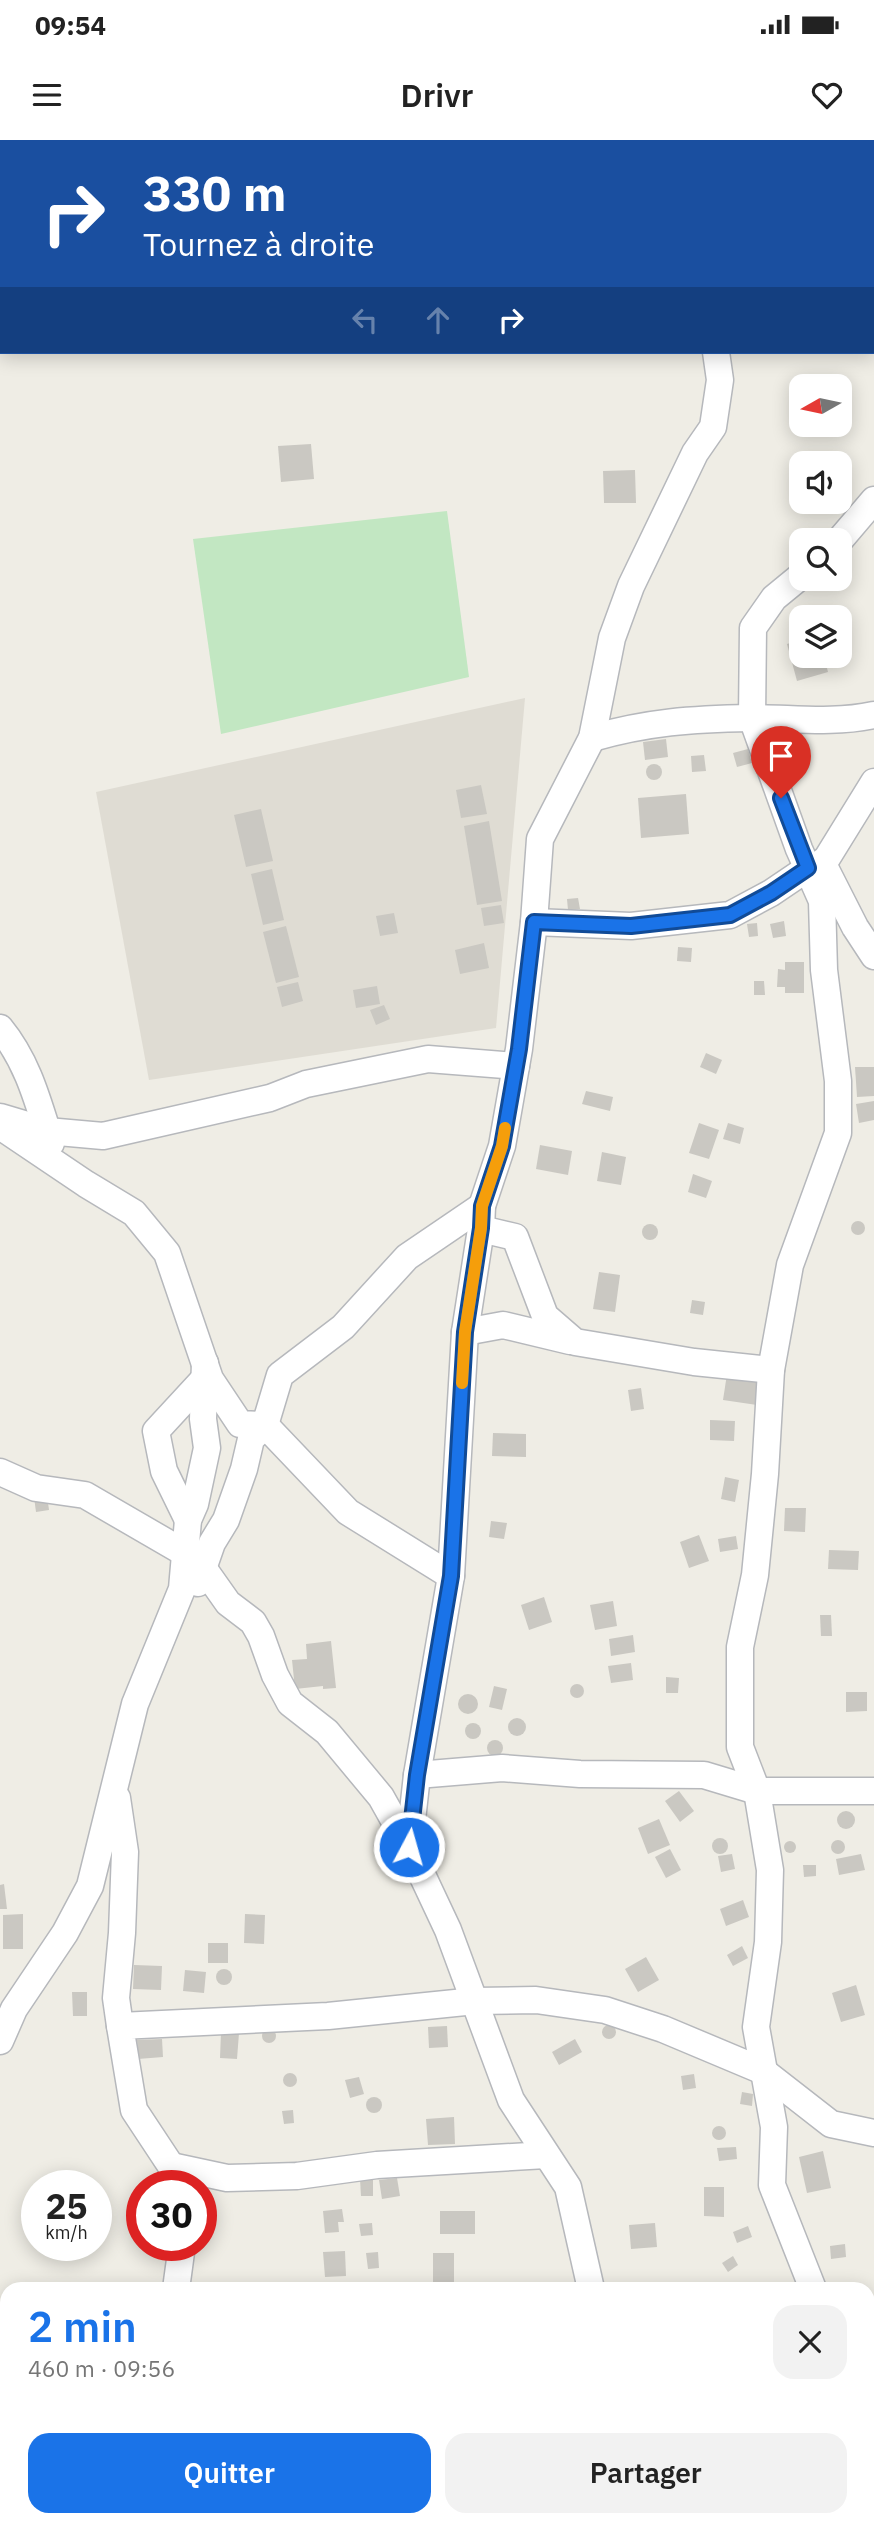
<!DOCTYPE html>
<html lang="fr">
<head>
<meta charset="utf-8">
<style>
  :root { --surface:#fff; --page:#f2f2f2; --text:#222; --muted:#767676; --accent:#1a73e8 }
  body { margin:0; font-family:"IBM Plex Sans",sans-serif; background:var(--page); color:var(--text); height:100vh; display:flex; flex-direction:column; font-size:26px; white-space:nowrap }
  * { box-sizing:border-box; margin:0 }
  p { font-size:23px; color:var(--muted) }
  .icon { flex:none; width:38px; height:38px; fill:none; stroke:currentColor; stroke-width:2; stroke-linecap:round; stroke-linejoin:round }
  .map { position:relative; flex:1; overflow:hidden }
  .side { position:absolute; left:0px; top:2142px; width:875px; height:245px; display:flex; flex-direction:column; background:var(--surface); border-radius:21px 21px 0 0; box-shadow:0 4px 18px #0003 }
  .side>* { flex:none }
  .banner { position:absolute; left:0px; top:0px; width:875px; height:214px; box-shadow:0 4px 18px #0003; background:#1a4fa0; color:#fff; overflow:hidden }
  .needle { width:46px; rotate:261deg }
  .fabs { position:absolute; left:789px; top:234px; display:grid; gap:14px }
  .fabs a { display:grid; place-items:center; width:63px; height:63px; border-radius:14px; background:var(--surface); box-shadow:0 4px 18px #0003; font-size:35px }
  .speed { position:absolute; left:21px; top:2030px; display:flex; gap:14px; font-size:35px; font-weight:700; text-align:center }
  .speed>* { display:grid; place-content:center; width:91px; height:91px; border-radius:50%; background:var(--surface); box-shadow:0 4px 18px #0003; line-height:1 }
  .speed small { font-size:18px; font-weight:400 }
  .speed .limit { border:10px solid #d22; background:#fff; color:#111 }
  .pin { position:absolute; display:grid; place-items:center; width:60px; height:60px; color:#fff; margin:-72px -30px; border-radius:50% 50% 50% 0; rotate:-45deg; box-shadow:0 0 7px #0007 }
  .pin .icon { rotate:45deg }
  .me { position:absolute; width:77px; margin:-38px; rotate:6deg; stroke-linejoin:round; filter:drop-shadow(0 0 5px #0008) }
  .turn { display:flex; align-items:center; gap:24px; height:147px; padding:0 28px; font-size:32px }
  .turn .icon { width:91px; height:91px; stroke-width:2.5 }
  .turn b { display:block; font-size:49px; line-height:60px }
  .lanes { display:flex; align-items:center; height:66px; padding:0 28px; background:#0003; justify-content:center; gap:35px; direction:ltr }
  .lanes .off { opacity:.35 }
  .round { display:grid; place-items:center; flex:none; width:74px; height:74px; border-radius:21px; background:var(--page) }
  .overview { display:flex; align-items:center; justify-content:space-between; height:119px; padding:0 28px }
  h1 { font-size:42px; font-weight:600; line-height:52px; color:var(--accent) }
  .primary-button { display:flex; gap:14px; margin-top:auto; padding:14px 28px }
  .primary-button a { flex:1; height:80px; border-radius:21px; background:var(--accent); color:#fff; font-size:28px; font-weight:600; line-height:80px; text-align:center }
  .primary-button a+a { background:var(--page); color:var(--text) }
  .status { display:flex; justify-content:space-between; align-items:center; height:49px; padding:0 35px; background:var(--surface); direction:ltr }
  .status svg { height:19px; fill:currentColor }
  header { display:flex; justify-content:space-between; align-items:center; height:91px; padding:0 28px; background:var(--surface); font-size:32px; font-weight:600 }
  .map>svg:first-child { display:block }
</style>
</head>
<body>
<div class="status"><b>09:54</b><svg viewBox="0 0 49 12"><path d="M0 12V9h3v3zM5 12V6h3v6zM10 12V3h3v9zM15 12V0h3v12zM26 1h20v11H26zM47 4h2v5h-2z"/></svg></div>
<header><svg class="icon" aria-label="menu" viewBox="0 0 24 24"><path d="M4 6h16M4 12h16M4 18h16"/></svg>Drivr<svg class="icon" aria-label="heart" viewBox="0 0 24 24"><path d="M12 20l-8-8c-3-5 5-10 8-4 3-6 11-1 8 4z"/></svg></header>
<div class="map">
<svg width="874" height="2387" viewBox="0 0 874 2387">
  <rect width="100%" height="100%" fill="#efede5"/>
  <path fill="#dfdcd3" d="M525,558L496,888L149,940L96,652Z"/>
  <path fill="#c2e7c2" d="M447,371L469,537L221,594L193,399Z"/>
  <g fill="#cac8c2">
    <path d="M311,304L314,339L281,342L278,306Z"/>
    <path d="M635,330L636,363H604L603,331Z"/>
    <path d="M802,499V516H824L828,532L797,541L787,504Z"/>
    <path d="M666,599L668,617L645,620L643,602Z"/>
    <path d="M748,609L752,623L737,627L733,613Z"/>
    <path d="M704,615L706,631L692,632L691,616Z"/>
    <circle cx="654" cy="632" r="8"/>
    <path d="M481,645L487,674L461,678L456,650Z"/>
    <path d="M686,654L689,694L641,698L638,658Z"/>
    <path d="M261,669L273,721L246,727L234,675Z"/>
    <path d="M489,681L502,761L477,765L464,686Z"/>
    <path d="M272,729L284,780L263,785L251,734Z"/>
    <path d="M578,758L580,769L568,770L567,759Z"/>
    <path d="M501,765L504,783L484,786L481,768Z"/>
    <path d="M394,773L398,793L380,796L376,776Z"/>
    <path d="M784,781L786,796L773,798L770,784Z"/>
    <path d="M757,783L758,796L749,797L747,784Z"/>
    <path d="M286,786L299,837L276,843L263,792Z"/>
    <path d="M484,803L489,828L460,834L455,810Z"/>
    <path d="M678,807L692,808L691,822L677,821Z"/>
    <path d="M785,822H804V853H785V847H777L778,829L785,830Z"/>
    <path d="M754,841H764L765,855H754Z"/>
    <path d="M298,842L303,861L282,867L277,847Z"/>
    <path d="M377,846L380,864L356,868L353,850Z"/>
    <path d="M384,865L390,879L376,885L370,870Z"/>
    <path d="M706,913L722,920L716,934L700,927Z"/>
    <path d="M855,927H874V956L857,957Z"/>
    <path d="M586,951L613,957L610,971L582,964Z"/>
    <path d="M874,961V980L859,983L856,964Z"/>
    <path d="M699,983L719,990L709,1019L689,1013Z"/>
    <path d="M728,983L744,988L740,1004L723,999Z"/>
    <path d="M540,1005L572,1011L568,1035L536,1029Z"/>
    <path d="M602,1012L626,1017L621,1045L597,1041Z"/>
    <path d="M693,1034L712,1041L706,1058L688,1052Z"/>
    <circle cx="858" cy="1088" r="7"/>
    <circle cx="650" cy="1092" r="8"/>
    <path d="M599,1132L620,1135L615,1172L593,1169Z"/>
    <path d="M692,1160L705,1162L703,1175L690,1173Z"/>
    <path d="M727,1234L760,1239L757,1265L723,1260Z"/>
    <path d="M641,1248L644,1269L631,1271L628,1250Z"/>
    <path d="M710,1280L735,1281L734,1301L710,1300Z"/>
    <path d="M493,1293L526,1294V1317L492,1316Z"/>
    <path d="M725,1337L739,1340L735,1362L721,1359Z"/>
    <path d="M47,1355L49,1370L36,1372L34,1357Z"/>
    <path d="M785,1368H806L805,1392L784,1391Z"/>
    <path d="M491,1381L507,1383L504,1399L489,1397Z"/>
    <path d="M699,1395L709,1421L689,1428L680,1402Z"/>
    <path d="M736,1396L738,1409L720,1412L718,1399Z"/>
    <path d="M829,1410L859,1411L858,1430L828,1429Z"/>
    <path d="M544,1457L552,1482L529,1490L521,1465Z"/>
    <path d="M613,1461L617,1486L595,1490L590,1465Z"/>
    <path d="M820,1475H831L832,1496H821Z"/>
    <path d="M633,1495L635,1512L611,1516L609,1499Z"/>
    <path d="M331,1501L336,1548L323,1549V1546L295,1549L292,1520L307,1519L306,1504Z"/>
    <path d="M631,1523L633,1540L611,1543L608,1526Z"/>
    <path d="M666,1537L679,1538L678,1553H666Z"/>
    <circle cx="577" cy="1551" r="7"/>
    <path d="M494,1546L507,1549L502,1570L489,1567Z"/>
    <path d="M846,1552H867V1571L846,1572Z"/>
    <circle cx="468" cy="1564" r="10"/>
    <circle cx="517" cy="1587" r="9"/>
    <circle cx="473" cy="1591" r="8"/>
    <circle cx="495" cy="1608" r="8"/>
    <path d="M679,1651L694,1671L680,1682L665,1661Z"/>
    <circle cx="846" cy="1680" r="9"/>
    <path d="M659,1679L670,1705L648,1714L638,1688Z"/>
    <circle cx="720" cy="1706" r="8"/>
    <circle cx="838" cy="1707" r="7"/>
    <circle cx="790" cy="1707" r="6"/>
    <path d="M670,1709L681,1730L666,1738L655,1717Z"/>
    <path d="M732,1714L735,1729L721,1732L718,1716Z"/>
    <path d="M861,1714L865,1730L839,1735L836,1719Z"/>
    <path d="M803,1725H816V1736L804,1737Z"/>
    <path d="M4,1744L7,1769H0V1745Z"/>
    <path d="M743,1760L749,1777L726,1786L720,1769Z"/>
    <path d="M23,1774V1809H3V1775Z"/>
    <path d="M245,1774L265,1775L264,1804L244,1803Z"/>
    <rect x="208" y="1803" width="20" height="20"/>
    <path d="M742,1806L748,1818L733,1826L727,1815Z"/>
    <path d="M646,1817L659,1840L638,1852L625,1829Z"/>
    <path d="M134,1825L162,1826L161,1850L133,1849Z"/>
    <circle cx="224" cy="1837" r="8"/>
    <path d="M185,1830L206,1832L204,1853L183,1851Z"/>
    <path d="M856,1845L865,1875L841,1882L832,1853Z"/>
    <path d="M72,1852H87V1876H73Z"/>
    <circle cx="609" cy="1892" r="7"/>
    <path d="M447,1886L448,1907L429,1908L428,1887Z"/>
    <circle cx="269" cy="1896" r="7"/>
    <path d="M221,1892L239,1893L237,1919L220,1918Z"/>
    <path d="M162,1899L163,1917L138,1919L137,1900Z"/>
    <path d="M575,1899L582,1912L559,1925L552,1912Z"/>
    <circle cx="290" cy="1940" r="7"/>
    <path d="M694,1934L696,1948L683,1950L681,1936Z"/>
    <path d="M359,1937L364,1954L350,1958L345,1940Z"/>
    <path d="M742,1952L753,1954L752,1966L740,1964Z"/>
    <circle cx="374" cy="1965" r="8"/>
    <path d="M293,1970L294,1983L284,1984L282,1971Z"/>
    <path d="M454,1977L455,2004L428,2005L426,1979Z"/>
    <circle cx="719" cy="1993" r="7"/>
    <path d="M736,2007L737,2019L719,2021L717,2008Z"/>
    <path d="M823,2011L831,2048L807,2053L799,2017Z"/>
    <path d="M397,2038L400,2056L382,2059L379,2040Z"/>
    <path d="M360,2039H373V2056H361Z"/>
    <path d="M704,2047H724V2077L704,2076Z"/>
    <path d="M342,2069L344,2082H338L339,2092L325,2093L323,2071Z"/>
    <rect x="440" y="2071" width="35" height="23"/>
    <path d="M372,2083L373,2095L361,2096L359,2084Z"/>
    <path d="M655,2083L657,2107L631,2109L629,2085Z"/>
    <path d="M748,2086L752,2097L737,2103L733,2092Z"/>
    <path d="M845,2104L846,2117L831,2119L830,2106Z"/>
    <path d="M345,2111L346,2136L325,2137L323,2112Z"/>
    <path d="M378,2112L379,2128L368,2129L366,2113Z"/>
    <rect x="433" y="2113" width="21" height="34"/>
    <path d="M733,2116L738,2125L728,2132L722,2123Z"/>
    <path d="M356,2380H381L383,2387H357Z"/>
    <path d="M691,2380H719L722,2387H693Z"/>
  </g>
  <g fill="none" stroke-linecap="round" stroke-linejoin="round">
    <g stroke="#b6b8bc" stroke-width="29">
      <g id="minor">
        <path d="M652,0V2"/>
        <path d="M839,401L874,360"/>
        <path d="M802,435L774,458L753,488L752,578L799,709L822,761L824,830L838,941V993L790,1125L771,1230L765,1334L755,1435L740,1507V1607L757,1651L770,1730L768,1802L756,1887L774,1987L772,2045L813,2149"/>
        <path d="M592,598C648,582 692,579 751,578C793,578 833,584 874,575"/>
        <path d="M822,722L855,787L874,816"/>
        <path d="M534,782L631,786L730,775L771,753L808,728L824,723L874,642"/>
        <path d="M0,888C28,922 38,962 51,1003"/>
        <path d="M0,977L47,991L103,996L270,958L306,944L428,919L516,926"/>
        <path d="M0,986L86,1044L134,1073L167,1113L210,1239L240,1284L265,1285L348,1372L451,1436"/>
        <path d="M481,1089L515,1097L545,1176L575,1202L694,1222L771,1230"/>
        <path d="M465,1192L503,1185L570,1201"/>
        <path d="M0,1332L36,1348L85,1355L185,1413L204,1429L228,1463L253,1482L261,1496L275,1535L290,1563L327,1592L381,1657L409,1707"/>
        <path d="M188,1380L164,1331L156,1291L204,1239"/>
        <path d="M198,1443L212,1403L226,1380L244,1329L251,1299L265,1285L280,1235L343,1187L407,1117L482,1066"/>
        <path d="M417,1635L502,1628L580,1634L704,1635L757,1651H874"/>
        <path d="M117,1658L125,1712L122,1793L116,1858L120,1886"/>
        <path d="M0,1901L14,1869L65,1793L90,1746L135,1564L182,1449L188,1380L195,1364L207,1308L203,1279L205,1223"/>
        <path d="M171,2026L227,2038L297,2036L377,2025L546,2015"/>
        <path d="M178,2046L171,2026L134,1970L120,1886L328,1876L475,1861L536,1860L605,1870L663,1889L763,1931L831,1984L874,1993"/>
        <path d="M176,2149L182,2105"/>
        <path d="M591,2149L568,2047L511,1960L448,1790L409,1707L417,1635L451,1436L465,1192L481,1089L482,1066L502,1006L519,909L534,782L540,699L592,598L612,498L631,446L695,313L713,287L720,240L716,212"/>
        <path d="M868,2259L874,2270"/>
        <path d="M0,2290L7,2304"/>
        <path d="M45,2380L48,2387"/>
        <path d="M134,2380L135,2387"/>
        <path d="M751,2380L757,2387"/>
        <path d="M432,2385L438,2380"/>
      </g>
    </g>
    <use href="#minor" stroke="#fff" stroke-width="26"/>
  </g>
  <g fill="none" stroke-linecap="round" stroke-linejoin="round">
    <g stroke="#114b97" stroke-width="18">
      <path id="route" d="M409,1707L417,1635L451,1436L465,1192L481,1088L482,1066L502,1006L519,909L534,782L631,786L730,775L771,753L808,728L781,658"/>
    </g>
    <use href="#route" stroke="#1a73e8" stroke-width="12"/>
    <path stroke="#f59e0b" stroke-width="12" d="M462,1243L465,1192L481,1088L482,1066L502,1006L505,988"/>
  </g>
</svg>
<div class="fabs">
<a><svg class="needle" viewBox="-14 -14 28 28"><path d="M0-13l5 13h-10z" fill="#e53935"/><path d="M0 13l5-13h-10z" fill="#767676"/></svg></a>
<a><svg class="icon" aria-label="sound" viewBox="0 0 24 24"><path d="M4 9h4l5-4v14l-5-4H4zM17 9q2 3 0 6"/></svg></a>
<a><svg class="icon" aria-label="search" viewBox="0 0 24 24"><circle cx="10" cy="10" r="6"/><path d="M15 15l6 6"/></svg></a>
<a><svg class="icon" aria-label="layers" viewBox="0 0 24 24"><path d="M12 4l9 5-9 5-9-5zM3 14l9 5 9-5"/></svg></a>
</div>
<div class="speed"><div>25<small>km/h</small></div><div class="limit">30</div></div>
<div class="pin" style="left:781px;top:658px;background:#d93025"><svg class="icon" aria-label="arrive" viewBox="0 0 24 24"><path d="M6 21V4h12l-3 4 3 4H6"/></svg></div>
<svg class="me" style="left:409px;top:1707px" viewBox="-20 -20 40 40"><circle r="17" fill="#1a73e8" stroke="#fff" stroke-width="3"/><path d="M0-11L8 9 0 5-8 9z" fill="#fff"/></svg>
<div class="banner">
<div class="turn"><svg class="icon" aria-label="right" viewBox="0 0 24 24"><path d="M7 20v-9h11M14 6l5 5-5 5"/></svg><div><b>330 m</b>Tournez à droite</div></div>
<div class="lanes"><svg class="icon off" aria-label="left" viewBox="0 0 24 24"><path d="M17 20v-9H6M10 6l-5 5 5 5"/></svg><svg class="icon off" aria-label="ahead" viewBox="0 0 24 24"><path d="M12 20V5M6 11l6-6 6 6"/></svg><svg class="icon" aria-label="right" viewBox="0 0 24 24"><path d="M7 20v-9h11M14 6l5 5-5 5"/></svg></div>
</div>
<section class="side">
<div class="overview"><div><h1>2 min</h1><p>460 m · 09:56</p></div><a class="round"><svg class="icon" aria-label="close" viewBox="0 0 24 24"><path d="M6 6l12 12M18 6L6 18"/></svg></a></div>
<div class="primary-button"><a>Quitter</a><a>Partager</a></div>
</section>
</div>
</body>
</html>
